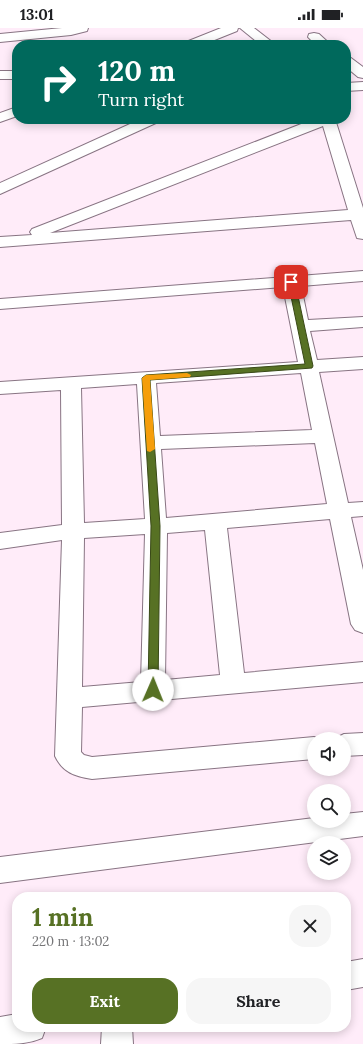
<!DOCTYPE html>
<html lang="en">
<head>
<meta charset="utf-8">
<style>
  :root { --surface:#fff; --page:#f6f6f6; --text:#202124; --muted:#757577; --accent:#577124 }
  body { margin:0; font-family:Lora,serif; background:var(--page); color:var(--text); height:100vh; display:flex; flex-direction:column; font-size:15px; white-space:nowrap }
  * { box-sizing:border-box; margin:0 }
  p { font-size:13px; color:var(--muted) }
  .icon { flex:none; width:22px; height:22px; fill:none; stroke:currentColor; stroke-width:2; stroke-linecap:round; stroke-linejoin:round }
  .map { position:relative; flex:1; overflow:hidden }
  .drawer { position:absolute; left:12px; top:864px; width:339px; height:140px; display:flex; flex-direction:column; background:var(--surface); border-radius:16px; box-shadow:0 2px 10px #0003 }
  .drawer>* { flex:none }
  .hud { position:absolute; left:12px; top:12px; width:339px; height:84px; border-radius:16px; box-shadow:0 2px 10px #0003; background:#00695c; color:#fff; overflow:hidden }
  .tools { position:absolute; left:307px; top:704px; display:grid; gap:8px }
  .tools a { display:grid; place-items:center; width:44px; height:44px; border-radius:50%; background:var(--surface); box-shadow:0 2px 10px #0003; font-size:20px }
  .pin { position:absolute; display:grid; place-items:center; width:34px; height:34px; color:#fff; margin:-17px; border-radius:8px; box-shadow:0 2px 6px #0006 }
  .me { position:absolute; width:44px; margin:-22px; rotate:1deg; stroke-linejoin:round; filter:drop-shadow(0 0 3px #0008) }
  .turn { display:flex; align-items:center; gap:14px; height:84px; padding:0 20px; font-size:18px }
  .turn .icon { width:52px; height:52px; stroke-width:2.5 }
  .turn b { display:block; font-size:28px; line-height:34px }
  .round { display:grid; place-items:center; flex:none; width:42px; height:42px; border-radius:16px; background:var(--page) }
  .summary { display:flex; align-items:center; justify-content:space-between; height:68px; padding:0 20px }
  h1 { font-size:24px; font-weight:700; line-height:30px; color:var(--accent) }
  .button { display:flex; gap:8px; margin-top:auto; padding:8px 20px }
  .button a { flex:1; height:46px; border-radius:16px; background:var(--accent); color:#fff; font-size:16px; font-weight:700; line-height:46px; text-align:center }
  .button a+a { background:var(--page); color:var(--text) }
  .status { display:flex; justify-content:space-between; align-items:center; height:28px; padding:0 20px; background:var(--surface); direction:ltr }
  .status svg { height:11px; fill:currentColor }
  .map>svg:first-child { display:block }
</style>
</head>
<body>
<div class="status"><b>13:01</b><svg viewBox="0 0 49 12"><path d="M0 12V9h3v3zM5 12V6h3v6zM10 12V3h3v9zM15 12V0h3v12zM26 1h20v11H26zM47 4h2v5h-2z"/></svg></div>
<div class="map">
<svg width="363" height="1016" viewBox="0 0 363 1016">
  <rect width="100%" height="100%" fill="#ffecf9"/>
  <g fill="none" stroke-linecap="round" stroke-linejoin="round">
    <g stroke="#887483" stroke-width="2">
      <g id="minor">
        <path d="M62,0H88L87,3L71,7L0,14V6Z"/>
        <path d="M221,0H238L237,3L202,17H184L186,14Z"/>
        <path d="M240,0H254L276,17H261Z"/>
        <path d="M314,5L319,6L331,17H316L308,9L309,6Z"/>
        <path d="M346,29L351,30L363,39V50L358,49L346,39Z"/>
        <rect x="0" y="43" width="17" height="8"/>
        <path d="M363,54V62L346,63V55Z"/>
        <path d="M17,79V88L0,94V85Z"/>
        <path d="M141,91H160L158,94L0,166V155Z"/>
        <path d="M314,91H335L363,180V211L357,210L351,192L0,219V209L32,207L30,204L32,201ZM323,98L348,182L50,205Z"/>
        <path d="M363,243V253L301,258L308,292L363,289V299L310,303L317,332L363,329V341L319,344L348,475L363,474V488L351,489L363,542V605L355,602L351,596L330,491L227,500L244,645L363,634V654L82,679L81,724L84,727L92,729L314,709L319,711H314V731L92,751C75,748 63,745 55,728L62,512L0,521V505L62,497L61,362L0,366V354L298,334L283,259L0,281V271ZM301,345L312,402L160,408L156,355ZM137,356L145,491L84,495L81,360ZM315,415L327,476L166,490L161,421ZM205,502L220,647L165,652L167,505ZM145,506L141,654L82,659L84,510Z"/>
        <path d="M363,705V727L344,728V711H334L344,706Z"/>
        <path d="M363,784V808L0,855V829L314,790V793H344V786Z"/>
        <path d="M363,931V959L346,962V934Z"/>
        <path d="M17,986V999H46L42,1010C28,1016 15,1016 0,1016V989Z"/>
        <path d="M102,999H132L133,1016H101Z"/>
      </g>
    </g>
    <use href="#minor" fill="#fff" fill-rule="evenodd"/>
  </g>
  <path fill="#577124" stroke="#394917" d="M291,251L295,254L313,338L312,340L150,352L160,498L158,662L157,665H150L148,662L151,498L142,350L146,347L305,336L288,254Z"/>
  <path fill="#f59e0b" d="M187,345L191,347L190,349L150,352L155,421L150,424L147,423L142,350L146,347Z"/>
</svg>
<div class="tools">
<a><svg class="icon" aria-label="sound" viewBox="0 0 24 24"><path d="M4 9h4l5-4v14l-5-4H4zM17 9q2 3 0 6"/></svg></a>
<a><svg class="icon" aria-label="search" viewBox="0 0 24 24"><circle cx="10" cy="10" r="6"/><path d="M15 15l6 6"/></svg></a>
<a><svg class="icon" aria-label="layers" viewBox="0 0 24 24"><path d="M12 4l9 5-9 5-9-5zM3 14l9 5 9-5"/></svg></a>
</div>
<div class="pin" style="left:291px;top:254px;background:#d93025"><svg class="icon" aria-label="arrive" viewBox="0 0 24 24"><path d="M6 21V4h12l-3 4 3 4H6"/></svg></div>
<svg class="me" style="left:153px;top:662px" viewBox="-20 -20 40 40"><circle r="19" fill="#fff"/><path d="M0-13L10 11 0 6-10 11z" fill="#577124"/></svg>
<div class="hud">
<div class="turn"><svg class="icon" aria-label="right" viewBox="0 0 24 24"><path d="M7 20v-9h11M14 6l5 5-5 5"/></svg><div><b>120 m</b>Turn right</div></div>
</div>
<section class="drawer">
<div class="summary"><div><h1>1 min</h1><p>220 m · 13:02</p></div><a class="round"><svg class="icon" aria-label="close" viewBox="0 0 24 24"><path d="M6 6l12 12M18 6L6 18"/></svg></a></div>
<div class="button"><a>Exit</a><a>Share</a></div>
</section>
</div>
</body>
</html>
